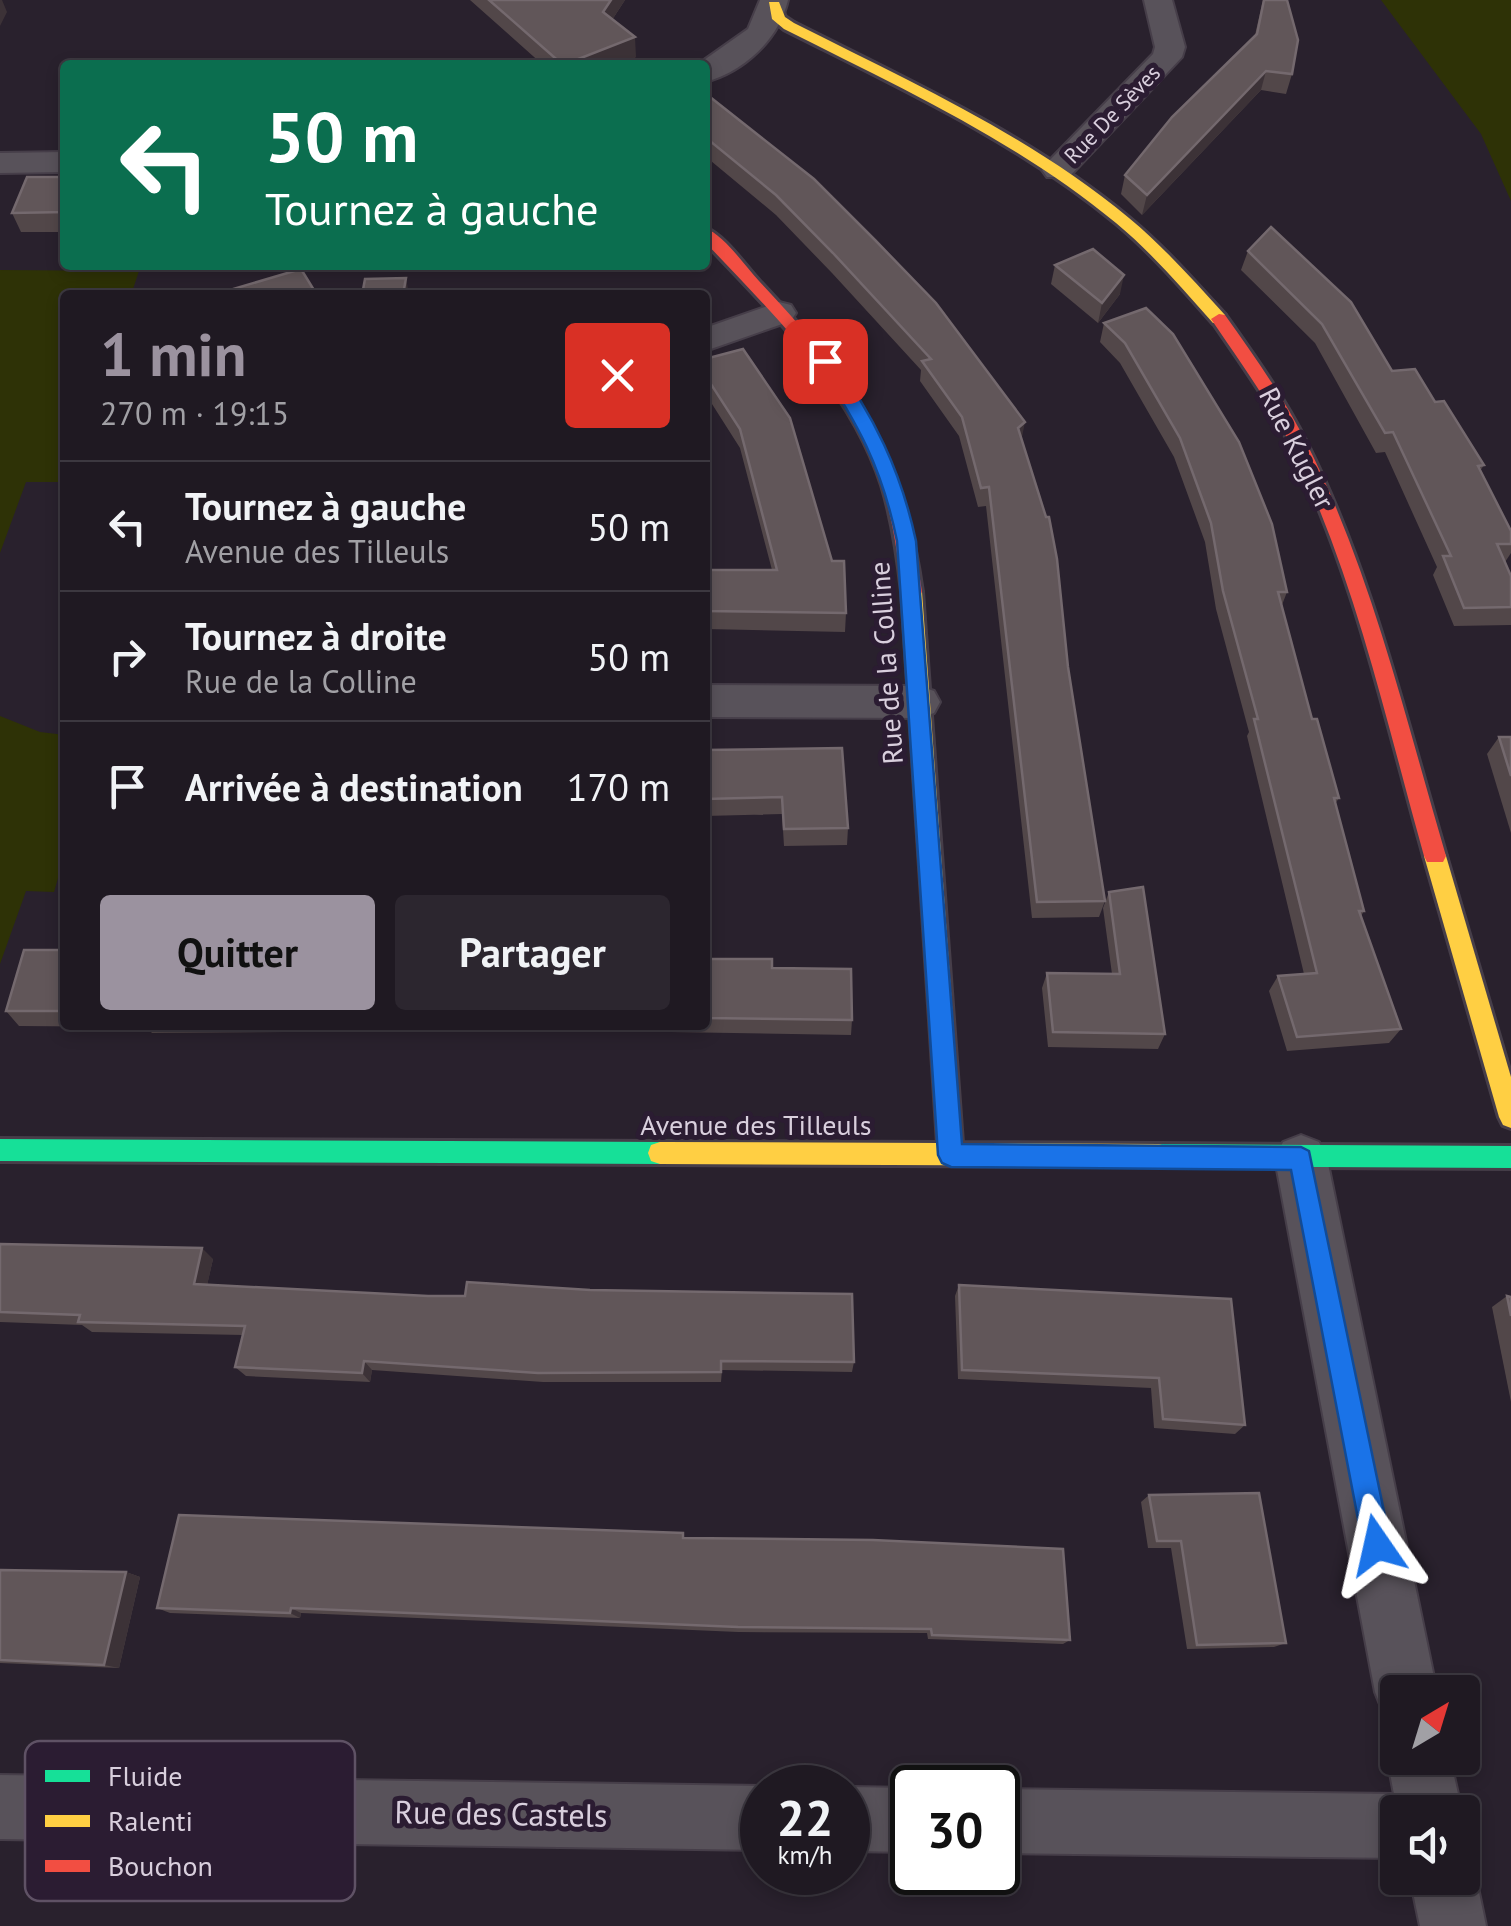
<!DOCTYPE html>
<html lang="fr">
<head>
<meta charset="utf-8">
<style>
  :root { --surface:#1f1922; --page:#2c262f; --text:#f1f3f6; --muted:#a1a0a5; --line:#3c3840; --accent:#9b929f }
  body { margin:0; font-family:"PT Sans",sans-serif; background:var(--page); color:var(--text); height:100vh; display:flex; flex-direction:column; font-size:38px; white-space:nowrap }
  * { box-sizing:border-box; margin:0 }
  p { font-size:32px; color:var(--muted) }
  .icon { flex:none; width:55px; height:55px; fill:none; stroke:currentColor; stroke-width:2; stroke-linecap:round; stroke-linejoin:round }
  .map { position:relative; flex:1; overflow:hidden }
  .panel { position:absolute; left:60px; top:290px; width:650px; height:740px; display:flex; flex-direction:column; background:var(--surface); border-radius:10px; box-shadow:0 5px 15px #0003,0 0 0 2px var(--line) }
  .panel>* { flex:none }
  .banner { position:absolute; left:60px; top:60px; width:650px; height:210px; border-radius:10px; box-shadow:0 5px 15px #0003,0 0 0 2px var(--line); background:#0b6e4f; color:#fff; overflow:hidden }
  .needle { width:65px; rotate:38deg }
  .controls { position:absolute; left:1380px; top:1675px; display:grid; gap:20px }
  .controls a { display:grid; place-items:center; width:100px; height:100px; border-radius:10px; background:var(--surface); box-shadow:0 5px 15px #0003,0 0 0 2px var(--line); font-size:50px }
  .speed { position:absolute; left:740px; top:1765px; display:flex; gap:20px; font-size:50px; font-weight:700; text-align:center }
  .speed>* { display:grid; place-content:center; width:130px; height:130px; border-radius:50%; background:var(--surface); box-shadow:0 5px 15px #0003,0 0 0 2px var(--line); line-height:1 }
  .speed small { font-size:25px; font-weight:400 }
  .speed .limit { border:5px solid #111; border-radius:15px; background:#fff; color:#111 }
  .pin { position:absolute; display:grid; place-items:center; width:85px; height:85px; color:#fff; margin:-42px; border-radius:20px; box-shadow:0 5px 15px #0006 }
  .me { position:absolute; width:110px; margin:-55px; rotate:349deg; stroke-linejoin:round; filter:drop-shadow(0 0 8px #0008) }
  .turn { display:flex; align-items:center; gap:35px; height:210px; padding:0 40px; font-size:45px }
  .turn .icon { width:130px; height:130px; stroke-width:2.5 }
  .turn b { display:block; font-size:70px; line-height:85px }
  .round { display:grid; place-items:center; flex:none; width:105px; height:105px; border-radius:10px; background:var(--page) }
  .overview { display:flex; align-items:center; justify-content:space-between; height:170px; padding:0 40px }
  h1 { font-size:60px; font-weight:600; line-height:75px; color:var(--accent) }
  .button { display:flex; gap:20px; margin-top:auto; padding:20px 40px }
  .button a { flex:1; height:115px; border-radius:10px; background:var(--accent); color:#111; font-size:40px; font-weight:600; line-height:115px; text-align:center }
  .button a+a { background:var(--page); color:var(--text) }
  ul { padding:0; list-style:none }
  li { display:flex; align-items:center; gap:30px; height:130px; padding:0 40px; border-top:2px solid var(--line) }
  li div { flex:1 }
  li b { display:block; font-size:38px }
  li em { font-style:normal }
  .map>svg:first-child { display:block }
</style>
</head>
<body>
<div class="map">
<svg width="1511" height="1926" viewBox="0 0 1511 1926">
  <rect width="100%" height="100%" fill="#29212d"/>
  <g fill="#2e3206">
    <path d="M1381,0H1511V201L1481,134Z"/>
    <path d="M0,270L139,271L131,295H65V475L62,482H26L0,553Z"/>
    <path d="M0,716L40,732L65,735V854L54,892L26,891L0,964Z"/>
  </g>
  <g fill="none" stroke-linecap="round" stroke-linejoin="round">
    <g stroke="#463e49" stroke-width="4">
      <g id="street">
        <path d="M760,0H788C779,39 744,72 705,82V65H697L748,29Z"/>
        <path d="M1144,0H1172L1185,47L1182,57L1069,177H1047L1042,170L1047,163L1153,54L1155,47Z"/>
        <path d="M65,152V172L0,173V153Z"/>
        <path d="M779,302L791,305L796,313L791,321L705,351V328Z"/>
        <path d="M705,685L919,686L934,691L940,702L934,713L919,718L705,717Z"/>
        <path d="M1301,1135L1319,1142L1327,1159L1437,1692H1398V1719L1384,1714L1375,1692L1275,1159L1283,1142Z"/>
        <path d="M1398,1735V1758H1450L1462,1812H1398V1858L998,1853V1789L1394,1794L1387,1758Z"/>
        <path d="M0,1775L762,1786L766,1788H762V1850L0,1839Z"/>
        <path d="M848,1787L912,1788V1852L848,1851Z"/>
        <path d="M1462,1853L1476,1878L1486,1926H1420L1410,1878H1462Z"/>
      </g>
    </g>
    <g stroke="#463e49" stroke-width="6">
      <g id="fast">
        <path d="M0,1139L660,1142L669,1145L672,1153L669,1161L660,1164L0,1161Z"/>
        <path d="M1159,1144L1511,1146V1168L1159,1166L1150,1163L1147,1155L1150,1147Z"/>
      </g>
    </g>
    <g stroke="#463e49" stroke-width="6">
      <g id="slow">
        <path d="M769,2H779L785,17L794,23C909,81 1029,135 1129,218C1164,247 1194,281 1225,315V323H1213C1182,288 1152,253 1116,223C1017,141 899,87 784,29L772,19Z"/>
        <path d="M912,585L922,592L962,1143L1159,1144L1168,1147L1171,1155L1168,1163L1159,1166L660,1164L651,1161L648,1153L651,1145L660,1142L938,1143L902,592Z"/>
        <path d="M1435,847L1443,850L1446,856L1511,1077V1128L1503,1125L1499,1117L1424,856L1427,850Z"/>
      </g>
    </g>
    <g stroke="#463e49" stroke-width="6">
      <g id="jam">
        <path d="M705,228C725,236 744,265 759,281C855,383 902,451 922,592L919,597H905L902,592C898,556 893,521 882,485C851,389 773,314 705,242Z"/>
        <path d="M1219,314L1225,315C1255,357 1284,398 1307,444C1372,574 1405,717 1446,856L1443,862H1427L1424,856C1385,717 1354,572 1289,442C1267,398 1238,359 1211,319Z"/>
      </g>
    </g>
    <use href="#street" fill="#58525a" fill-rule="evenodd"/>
    <use href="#fast" fill="#16e098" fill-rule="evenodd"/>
    <use href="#slow" fill="#ffcf43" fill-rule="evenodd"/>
    <use href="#jam" fill="#f24e42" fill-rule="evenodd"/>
  </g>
  <g fill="#524749">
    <path d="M470,0H625L612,20L636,57L615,65H543Z"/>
    <path d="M1263,0H1287L1292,74L1286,94L1261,90L1142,215L1121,194L1125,175L1255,35Z"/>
    <path d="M705,93L1022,439L1068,667L1105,901L1099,917L1032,918L986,506L978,507L959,436L920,381L921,370L832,273L776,215L705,156Z"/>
    <path d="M65,177V232H21L12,213Z"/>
    <path d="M1248,251L1392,371L1435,402L1484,465L1480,471L1511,531V553L1505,562L1511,576V625L1454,626L1433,575L1437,567L1385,452L1376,453L1315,343L1241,270Z"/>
    <path d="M1055,265L1120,294L1098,323L1051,284Z"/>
    <path d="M1146,308L1287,592L1282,605L1312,719L1339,798L1335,804L1364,911L1361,916L1401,1029L1389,1043L1287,1051L1269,991L1278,976L1304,974L1247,736L1249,732L1216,609L1205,542L1174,457L1120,363L1100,342L1104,323Z"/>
    <path d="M705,359L846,613L845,632L705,629V570H772L740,448L705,393Z"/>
    <path d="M1499,737H1511V833L1487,754Z"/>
    <path d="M705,750L848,828L847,845L784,846L782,814L705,816Z"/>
    <path d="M1109,892L1165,1034L1158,1049L1048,1047L1042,988L1047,973L1112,974L1103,908Z"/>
    <path d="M65,950V1025H705V959L772,968L852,1020L851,1035L546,1030L152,1033L146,1027L19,1026L6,1011Z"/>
    <path d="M0,1244L213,1259L207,1285L854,1362L852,1372L722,1370L721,1382H543L372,1370L370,1382L246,1376L235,1367L243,1335L92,1332L82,1325L0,1322Z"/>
    <path d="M959,1285L1231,1299L1245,1425L1235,1434L1154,1428L1151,1388L958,1379L955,1296Z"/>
    <path d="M1507,1296L1511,1297V1402L1492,1307Z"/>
    <path d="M1149,1495L1286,1643L1274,1647L1187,1649L1171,1548H1148L1141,1502Z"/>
    <path d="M685,1539L1070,1640L1063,1644L928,1639L927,1633L738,1632L301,1613L300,1618L170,1613L157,1608Z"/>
    <path d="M0,1570L126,1572L140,1577L119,1668L0,1663Z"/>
  </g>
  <g fill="#3c3237">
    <path d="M0,0H2L7,12L0,26Z"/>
    <path d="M611,0H625L604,32L603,12Z"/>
    <path d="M635,37L636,57L615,65H563Z"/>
    <path d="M1266,71L1261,90L1142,215L1147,195Z"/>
    <path d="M1124,275L1120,294L1098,323L1102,303Z"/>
    <path d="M406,278L409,295H403Z"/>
    <path d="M1025,422L1021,442L1018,428Z"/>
    <path d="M202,1248L213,1259L205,1295L194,1284Z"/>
    <path d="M364,1361L372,1370L370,1382L362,1373Z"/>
    <path d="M126,1572L140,1577L119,1668L104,1665Z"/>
    <path d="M291,1608L301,1613L300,1618L290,1613Z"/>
  </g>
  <g fill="#615659" stroke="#74696e" stroke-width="2.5">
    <path d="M489,0H611L603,12L635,37L563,65Z"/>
    <path d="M1264,0H1287L1298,40L1292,74L1266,71L1147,195L1125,175L1172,117L1257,34Z"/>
    <path d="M705,93L814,179L875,240L936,303L1025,422L1018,428L1046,517H1049L1057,559L1068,667L1105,901L1037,902L989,487L981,488L962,417L922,361L931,359L833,253L776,195L705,137Z"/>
    <path d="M27,177H65V212L12,213Z"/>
    <path d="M1271,227L1351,302L1392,371L1415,369L1435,402L1444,401L1484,465L1478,466L1511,531V544H1497L1511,576V607L1464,608L1443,556H1451L1393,432L1385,433L1322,324L1248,251Z"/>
    <path d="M1093,249L1124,275L1102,303L1055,265Z"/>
    <path d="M301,269L317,295H213Z"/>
    <path d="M406,278L403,295H362L365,279Z"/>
    <path d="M1146,308L1173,334L1239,442L1272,524L1287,592H1278L1312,719H1317L1339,798H1334L1364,911H1359L1401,1029L1297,1037L1278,976L1317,973L1254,719H1258L1223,591L1211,523L1180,438L1125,343L1104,323Z"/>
    <path d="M743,349L790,418L832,561H844L846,613L705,611V570H777L740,429L705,375V359Z"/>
    <path d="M1499,737H1511V776Z"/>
    <path d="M842,748L848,828L784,829L782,797L705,799V750Z"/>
    <path d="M1143,887L1165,1034L1053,1032L1047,973L1120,974L1109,892Z"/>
    <path d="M24,950H65V1011H6Z"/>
    <path d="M705,959H772V968L851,969L852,1020L705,1018Z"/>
    <path d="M0,1244L202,1248L194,1284L428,1296H465L467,1282L590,1290L852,1294L854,1362L721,1361V1372L538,1373L364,1361L362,1373L235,1367L245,1326L78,1322L80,1315L0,1312Z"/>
    <path d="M959,1285L1231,1299L1245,1425L1163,1419L1159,1378L962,1370Z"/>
    <path d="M1507,1296L1511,1297V1316Z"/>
    <path d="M1259,1493L1286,1643L1197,1645L1181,1541H1157L1149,1495Z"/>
    <path d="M179,1515L683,1533V1538L873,1540L1063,1549L1070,1640L932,1635L931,1629L738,1627L291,1608L290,1613L157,1608Z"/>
    <path d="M0,1570L126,1572L104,1665L0,1660Z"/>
  </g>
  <path fill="#1a73e8" stroke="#114b97" stroke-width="2.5" d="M825,356L831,357C874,415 901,471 916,541L962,1144L1301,1147L1309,1151L1391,1545L1387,1555L1377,1559L1367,1555L1363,1545L1291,1170L951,1167L942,1163L938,1155L897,541C882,468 858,423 816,361Z"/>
  <g text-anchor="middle" stroke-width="10" stroke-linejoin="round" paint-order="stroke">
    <g font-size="22" fill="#d9cfdd" stroke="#2b1c32">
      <text transform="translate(1112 114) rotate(-46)" y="8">Rue De Sèves</text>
    </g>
    <g font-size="28" fill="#d9cfdd" stroke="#2b1c32">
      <text transform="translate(1297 448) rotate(63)" y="10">Rue Kugler</text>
      <text transform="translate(886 663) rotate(-94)" y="10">Rue de la Colline</text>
      <text x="756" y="1135">Avenue des Tilleuls</text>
    </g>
    <g font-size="32" fill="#d9cfdd" stroke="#2b1c32">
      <text transform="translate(501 1814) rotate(1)" y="11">Rue des Castels</text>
    </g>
  </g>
  <rect x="25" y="1741" width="330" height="160" rx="15" fill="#2b1c32" stroke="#5f5265" stroke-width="2.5"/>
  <rect x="45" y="1770" width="45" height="12" fill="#16e098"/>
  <rect x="45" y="1815" width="45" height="12" fill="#ffcf43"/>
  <rect x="45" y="1860" width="45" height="12" fill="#f24e42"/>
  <g font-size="28" fill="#d9cfdd">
    <text x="108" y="1786">Fluide</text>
    <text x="108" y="1831">Ralenti</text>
    <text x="108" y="1876">Bouchon</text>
  </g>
</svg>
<div class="controls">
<a><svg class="needle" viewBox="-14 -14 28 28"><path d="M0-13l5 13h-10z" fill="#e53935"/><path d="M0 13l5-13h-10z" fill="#a1a0a5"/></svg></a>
<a><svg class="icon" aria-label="sound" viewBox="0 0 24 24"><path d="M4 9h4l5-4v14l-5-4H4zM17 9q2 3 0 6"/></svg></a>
</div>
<div class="speed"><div>22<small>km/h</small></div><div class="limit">30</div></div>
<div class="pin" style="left:825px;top:361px;background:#d93025"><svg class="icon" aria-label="arrive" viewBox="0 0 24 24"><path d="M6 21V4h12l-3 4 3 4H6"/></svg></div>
<svg class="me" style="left:1377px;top:1545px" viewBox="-20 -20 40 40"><path d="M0-17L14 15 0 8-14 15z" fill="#1a73e8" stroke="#fff" stroke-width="4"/></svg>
<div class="banner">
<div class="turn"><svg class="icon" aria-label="left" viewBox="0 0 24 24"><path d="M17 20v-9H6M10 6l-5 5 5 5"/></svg><div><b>50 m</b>Tournez à gauche</div></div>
</div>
<section class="panel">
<div class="overview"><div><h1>1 min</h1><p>270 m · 19:15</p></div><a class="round" style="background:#d93025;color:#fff"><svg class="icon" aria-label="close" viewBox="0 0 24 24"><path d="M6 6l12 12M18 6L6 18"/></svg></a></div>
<ul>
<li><svg class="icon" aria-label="left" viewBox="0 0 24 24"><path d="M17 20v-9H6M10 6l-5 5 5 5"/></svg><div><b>Tournez à gauche</b><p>Avenue des Tilleuls</p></div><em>50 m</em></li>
<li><svg class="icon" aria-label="right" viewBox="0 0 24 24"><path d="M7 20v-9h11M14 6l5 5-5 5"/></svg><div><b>Tournez à droite</b><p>Rue de la Colline</p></div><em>50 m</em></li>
<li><svg class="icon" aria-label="arrive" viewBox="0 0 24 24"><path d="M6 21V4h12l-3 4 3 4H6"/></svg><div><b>Arrivée à destination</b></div><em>170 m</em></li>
</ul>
<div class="button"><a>Quitter</a><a>Partager</a></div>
</section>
</div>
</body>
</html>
